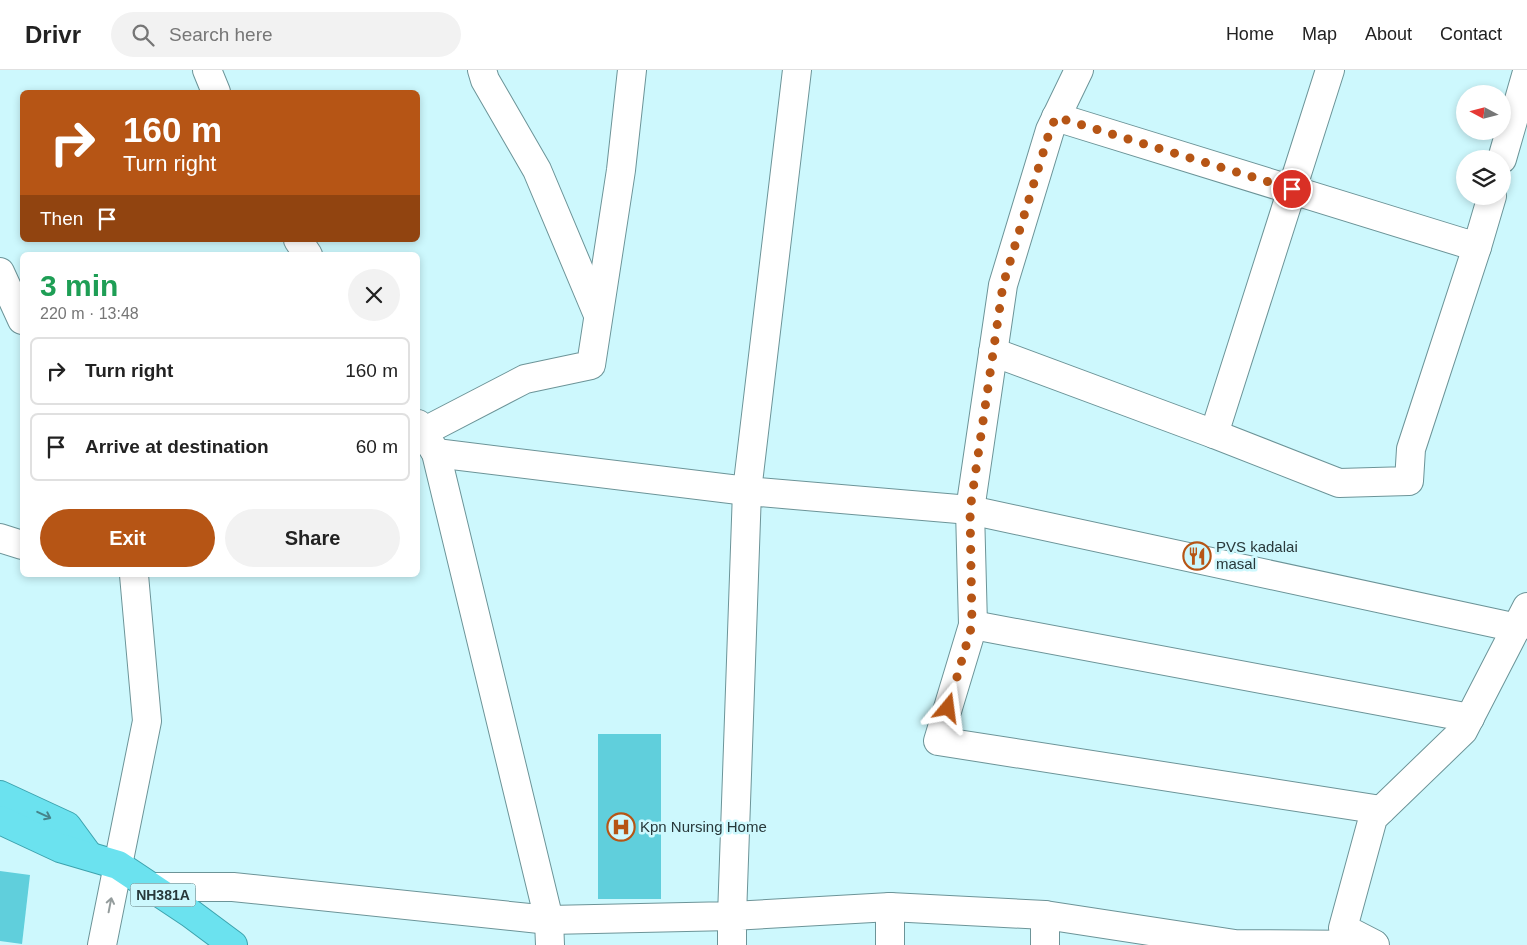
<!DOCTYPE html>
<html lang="en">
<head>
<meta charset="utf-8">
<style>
  :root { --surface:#fff; --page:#f2f2f2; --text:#222; --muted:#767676; --line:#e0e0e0; --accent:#b65515 }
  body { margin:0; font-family:Arial,sans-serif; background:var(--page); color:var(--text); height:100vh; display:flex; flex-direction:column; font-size:19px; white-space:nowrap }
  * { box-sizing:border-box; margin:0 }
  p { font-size:16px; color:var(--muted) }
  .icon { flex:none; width:28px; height:28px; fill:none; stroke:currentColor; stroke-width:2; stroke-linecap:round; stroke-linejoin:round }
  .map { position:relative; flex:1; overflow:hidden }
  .panel { position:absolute; left:20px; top:182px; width:400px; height:325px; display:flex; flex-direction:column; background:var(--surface); border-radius:8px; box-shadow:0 2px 8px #0003 }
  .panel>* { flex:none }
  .guide { position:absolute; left:20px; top:20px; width:400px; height:152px; border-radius:8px; box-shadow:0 2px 8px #0003; background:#b65515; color:#fff; overflow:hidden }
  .needle { width:32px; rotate:277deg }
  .controls { position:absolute; left:1456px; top:15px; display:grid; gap:10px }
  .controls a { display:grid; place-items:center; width:55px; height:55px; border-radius:50%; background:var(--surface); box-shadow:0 2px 8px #0003; font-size:25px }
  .pin { position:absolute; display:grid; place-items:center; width:42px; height:42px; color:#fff; margin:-21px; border:2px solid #fff; border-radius:50%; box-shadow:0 1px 5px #0007 }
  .me { position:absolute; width:55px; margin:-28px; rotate:16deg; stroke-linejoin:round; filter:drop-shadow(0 0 4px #0008) }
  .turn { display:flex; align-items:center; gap:18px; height:105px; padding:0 20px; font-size:22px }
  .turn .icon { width:65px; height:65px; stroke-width:2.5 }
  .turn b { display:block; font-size:35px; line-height:42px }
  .then { display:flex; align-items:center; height:48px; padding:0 20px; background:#0003; gap:10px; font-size:19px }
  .round { display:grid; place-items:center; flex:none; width:52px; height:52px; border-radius:26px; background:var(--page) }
  .headline { display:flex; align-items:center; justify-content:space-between; height:85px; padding:0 20px }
  h1 { font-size:30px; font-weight:800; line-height:38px; color:#1e9e55 }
  .button { display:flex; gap:10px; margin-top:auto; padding:10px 20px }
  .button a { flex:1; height:58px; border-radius:30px; background:var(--accent); color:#fff; font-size:20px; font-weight:800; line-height:58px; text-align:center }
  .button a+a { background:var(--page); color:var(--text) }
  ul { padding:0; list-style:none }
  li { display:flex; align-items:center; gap:15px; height:68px; margin:0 10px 8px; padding:0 10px; border:2px solid var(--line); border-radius:8px }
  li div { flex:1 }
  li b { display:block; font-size:19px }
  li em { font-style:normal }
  header { display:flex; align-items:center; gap:30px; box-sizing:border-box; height:70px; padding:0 25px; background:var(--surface); border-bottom:1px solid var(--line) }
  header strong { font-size:24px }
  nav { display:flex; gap:28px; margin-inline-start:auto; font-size:18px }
  .search { width:350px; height:45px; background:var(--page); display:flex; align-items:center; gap:12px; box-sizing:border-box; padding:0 18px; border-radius:28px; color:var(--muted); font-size:19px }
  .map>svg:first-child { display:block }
</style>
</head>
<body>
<header>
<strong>Drivr</strong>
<div class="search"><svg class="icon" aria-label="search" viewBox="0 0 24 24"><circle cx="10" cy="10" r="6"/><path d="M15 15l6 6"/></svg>Search here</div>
<nav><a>Home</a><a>Map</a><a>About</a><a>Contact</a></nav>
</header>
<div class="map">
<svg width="1527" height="875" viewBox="0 0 1527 875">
  <rect width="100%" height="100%" fill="#cdf8fd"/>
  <g fill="#60cfdc">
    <rect x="598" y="664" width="63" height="165"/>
    <path d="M0,801L30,805L22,874L0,871Z"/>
  </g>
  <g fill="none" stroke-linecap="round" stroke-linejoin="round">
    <g stroke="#6c9498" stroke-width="30">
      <g id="minor">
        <path d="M207,0L216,22"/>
        <path d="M482,0L485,10L537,100L598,245"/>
        <path d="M1079,0L1050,60L1003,215L970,440L973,555L938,671L1381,740"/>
        <path d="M1056,47L1477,177L1492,126"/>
        <path d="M1502,89L1527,2"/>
        <path d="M298,170L308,185"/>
        <path d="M0,202L22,250"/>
        <path d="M993,282L1214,364L1330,0"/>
        <path d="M418,354L436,383L549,850L550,875"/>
        <path d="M423,362L525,309L591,295L621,100L632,0"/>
        <path d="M1214,364L1339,413L1409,411L1411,379L1477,177"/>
        <path d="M436,383L747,421L797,0"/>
        <path d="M0,468L22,475"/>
        <path d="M973,555L1470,648"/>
        <path d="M118,795L147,651L134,505"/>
        <path d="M890,837V875"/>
        <path d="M1045,845V875"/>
        <path d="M1374,874L1343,858L1373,748L1463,661L1527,537"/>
        <path d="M732,875V846L890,837L1045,845L1235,874L1375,875"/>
      </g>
    </g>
    <g stroke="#6c9498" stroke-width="30">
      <g id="tertiary">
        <path d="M151,817H233L549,850L732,846L747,421L970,440L1517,558L1527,552"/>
        <path d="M102,875L118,795"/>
      </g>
    </g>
    <g stroke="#3ca2ad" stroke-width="30">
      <g id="trunk">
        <path d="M0,725L67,756L89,786"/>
        <path d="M0,750L60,778L118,795L190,843L233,875"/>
      </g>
    </g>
    <use href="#minor" stroke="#fff" stroke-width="28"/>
    <use href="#tertiary" stroke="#fff" stroke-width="28"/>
    <use href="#trunk" stroke="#6be2ef" stroke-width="28"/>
  </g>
  <defs><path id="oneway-shaft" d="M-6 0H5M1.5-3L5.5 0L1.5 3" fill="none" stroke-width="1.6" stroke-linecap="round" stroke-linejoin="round" transform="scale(1.25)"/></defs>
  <use stroke="#46848b" href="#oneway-shaft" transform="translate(44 745) rotate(25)"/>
  <use stroke="#949c9c" href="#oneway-shaft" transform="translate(110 835) rotate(-79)"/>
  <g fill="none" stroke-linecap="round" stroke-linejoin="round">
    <path stroke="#b65515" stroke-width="9" stroke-dasharray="0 16.2" d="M948,638L972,555L970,440L1003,215L1050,60L1056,47L1292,119"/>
  </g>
  <defs>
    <g id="restaurant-ring" transform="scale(1.4375)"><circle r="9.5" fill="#cdf8fd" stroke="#b65515" stroke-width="1.5"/><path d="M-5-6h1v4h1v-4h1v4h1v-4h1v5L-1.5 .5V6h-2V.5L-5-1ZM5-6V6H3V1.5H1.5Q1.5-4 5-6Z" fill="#b65515"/></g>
    <g id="hospital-ring" transform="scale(1.4375)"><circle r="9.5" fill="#cdf8fd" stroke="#b65515" stroke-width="1.5"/><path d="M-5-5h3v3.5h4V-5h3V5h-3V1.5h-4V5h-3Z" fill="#b65515"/></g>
  </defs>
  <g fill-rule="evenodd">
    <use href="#restaurant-ring" x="1197" y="486"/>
    <use href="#hospital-ring" x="621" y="757"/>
  </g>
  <g text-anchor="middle" stroke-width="5" stroke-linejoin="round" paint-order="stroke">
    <rect fill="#cdf8fd" stroke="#5a7274" stroke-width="1" x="130.5" y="813.5" width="65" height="23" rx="4"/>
    <g font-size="14" font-weight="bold" fill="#28383a">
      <text x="163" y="830">NH381A</text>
    </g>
    <g font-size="15" fill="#28383a" stroke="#cdf8fd" text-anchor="start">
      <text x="1216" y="482">PVS kadalai<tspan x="1216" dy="17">masal</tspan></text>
      <text x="640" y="762">Kpn Nursing Home</text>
    </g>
  </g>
</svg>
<div class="controls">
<a><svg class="needle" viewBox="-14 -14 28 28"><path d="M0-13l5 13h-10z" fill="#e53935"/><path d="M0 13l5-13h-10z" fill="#767676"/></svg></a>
<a><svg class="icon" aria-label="layers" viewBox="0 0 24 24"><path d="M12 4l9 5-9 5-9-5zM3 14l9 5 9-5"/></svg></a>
</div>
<div class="pin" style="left:1292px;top:119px;background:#d93025"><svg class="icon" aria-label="arrive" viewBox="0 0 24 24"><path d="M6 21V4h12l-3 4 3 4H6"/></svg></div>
<svg class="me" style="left:948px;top:638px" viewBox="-20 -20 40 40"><path d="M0-17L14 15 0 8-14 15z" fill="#b65515" stroke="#fff" stroke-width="4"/></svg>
<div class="guide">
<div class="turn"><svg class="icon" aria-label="right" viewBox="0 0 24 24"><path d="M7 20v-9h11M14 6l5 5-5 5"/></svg><div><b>160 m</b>Turn right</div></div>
<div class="then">Then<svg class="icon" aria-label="arrive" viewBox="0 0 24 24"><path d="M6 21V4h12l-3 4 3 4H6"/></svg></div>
</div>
<section class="panel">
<div class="headline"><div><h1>3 min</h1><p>220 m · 13:48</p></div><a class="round"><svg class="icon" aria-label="close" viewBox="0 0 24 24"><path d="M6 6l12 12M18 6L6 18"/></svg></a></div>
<ul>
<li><svg class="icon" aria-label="right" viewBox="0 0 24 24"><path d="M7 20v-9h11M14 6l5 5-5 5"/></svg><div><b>Turn right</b></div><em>160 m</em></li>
<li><svg class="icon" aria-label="arrive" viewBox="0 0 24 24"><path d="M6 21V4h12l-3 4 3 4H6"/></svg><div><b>Arrive at destination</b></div><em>60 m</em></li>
</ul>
<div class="button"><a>Exit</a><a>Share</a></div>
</section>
</div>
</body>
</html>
